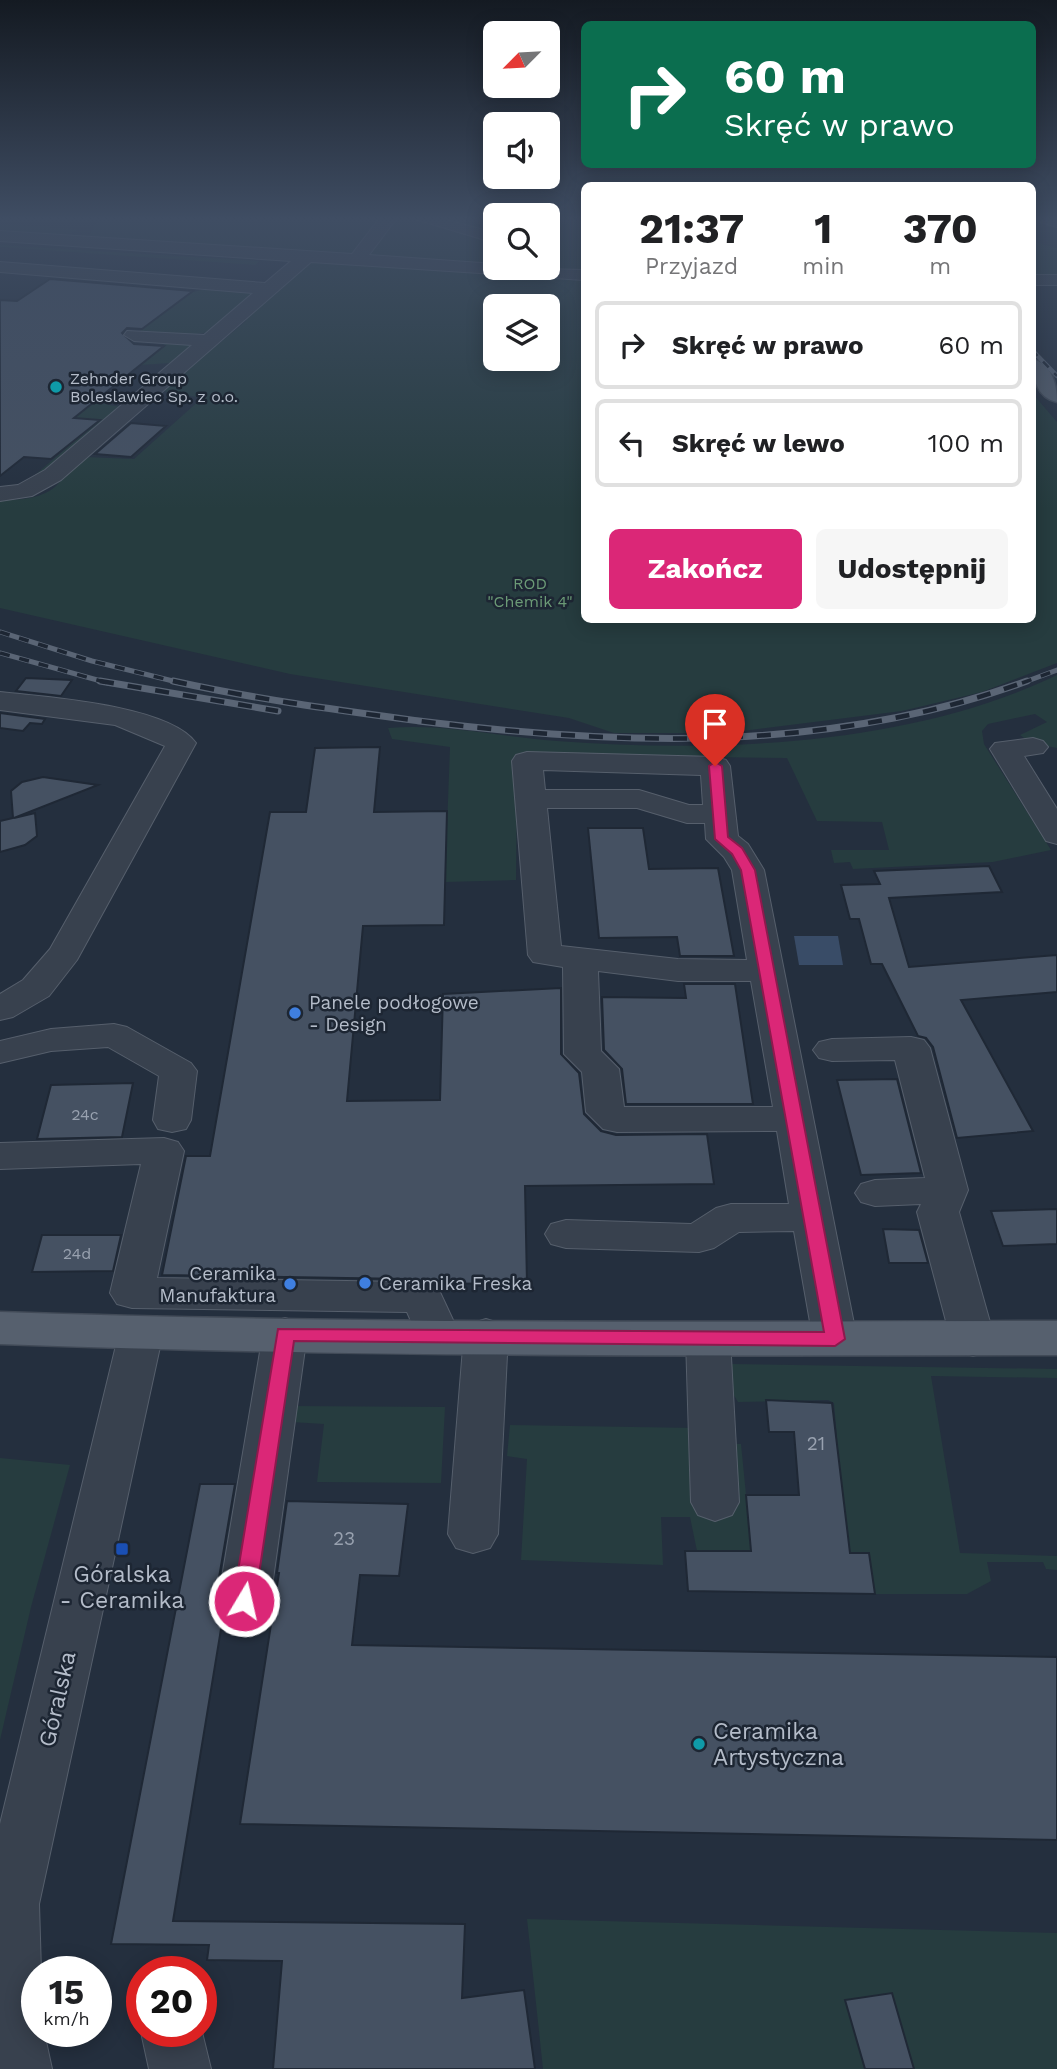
<!DOCTYPE html>
<html lang="pl">
<head>
<meta charset="utf-8">
<style>
  :root { --surface:#fff; --page:#f6f6f6; --text:#202124; --muted:#757577; --line:#e0e0e0; --accent:#db2777 }
  body { margin:0; font-family:"Work Sans",sans-serif; background:var(--page); color:var(--text); height:100vh; display:flex; flex-direction:column; font-size:26px; white-space:nowrap }
  * { box-sizing:border-box; margin:0 }
  p { font-size:23px; color:var(--muted) }
  .icon { flex:none; width:38px; height:38px; fill:none; stroke:currentColor; stroke-width:2; stroke-linecap:round; stroke-linejoin:round }
  .map { position:relative; flex:1; overflow:hidden }
  .panel { position:absolute; left:581px; top:182px; width:455px; height:441px; display:flex; flex-direction:column; background:var(--surface); border-radius:10px; box-shadow:0 4px 18px #0003 }
  .panel>* { flex:none }
  .banner { position:absolute; left:581px; top:21px; width:455px; height:147px; border-radius:10px; box-shadow:0 4px 18px #0003; background:#0b6e4f; color:#fff; overflow:hidden }
  .needle { width:46px; rotate:246deg }
  .tools { position:absolute; left:483px; top:21px; display:grid; gap:14px }
  .tools a { display:grid; place-items:center; width:77px; height:77px; border-radius:10px; background:var(--surface); box-shadow:0 4px 18px #0003; font-size:35px }
  .speed { position:absolute; left:21px; top:1956px; display:flex; gap:14px; font-size:35px; font-weight:700; text-align:center }
  .speed>* { display:grid; place-content:center; width:91px; height:91px; border-radius:50%; background:var(--surface); box-shadow:0 4px 18px #0003; line-height:1 }
  .speed small { font-size:18px; font-weight:400 }
  .speed .limit { border:10px solid #d22; background:#fff; color:#111 }
  .pin { position:absolute; display:grid; place-items:center; width:60px; height:60px; color:#fff; margin:-72px -30px; border-radius:50% 50% 50% 0; rotate:-45deg; box-shadow:0 0 7px #0007 }
  .pin .icon { rotate:45deg }
  .me { position:absolute; width:77px; margin:-38px; rotate:9deg; stroke-linejoin:round; filter:drop-shadow(0 0 5px #0008) }
  .turn { display:flex; align-items:center; gap:24px; height:147px; padding:0 28px; font-size:32px }
  .turn .icon { width:91px; height:91px; stroke-width:2.5 }
  .turn b { display:block; font-size:49px; line-height:60px }
  .eta { display:flex; justify-content:space-evenly; align-items:center; height:119px; text-align:center }
  .eta b { font-size:42px; font-weight:700; line-height:49px }
  .primary-button { display:flex; gap:14px; margin-top:auto; padding:14px 28px }
  .primary-button a { flex:1; height:80px; border-radius:10px; background:var(--accent); color:#fff; font-size:28px; font-weight:700; line-height:80px; text-align:center }
  .primary-button a+a { background:var(--page); color:var(--text) }
  ul { padding:0; list-style:none }
  li { display:flex; align-items:center; gap:21px; height:88px; margin:0 14px 10px; padding:0 14px; border:4px solid var(--line); border-radius:10px }
  li div { flex:1 }
  li b { display:block; font-size:26px }
  li em { font-style:normal }
  .map>svg:first-child { display:block }
</style>
</head>
<body>
<div class="map">
<svg width="1057" height="2069" viewBox="0 0 1057 2069">
  <rect width="100%" height="100%" fill="#242f3e"/>
  <g fill="#263c3f" fill-rule="evenodd">
    <path d="M98,219H495V267L88,238Z"/>
    <path d="M548,219H584V272L510,268H548Z"/>
    <path d="M0,224L75,229L76,231L62,237L0,233Z"/>
    <path d="M1033,242L1057,248V275H1033Z"/>
    <path d="M0,245L259,261L255,265L0,247Z"/>
    <path d="M318,262L584,279V620H1032L1033,394L1057,422V663L982,692L902,711L726,733H614L569,718L290,674L0,608V500C20,500 44,499 58,484C67,474 73,461 85,457L134,459L202,398L162,391C188,365 218,346 246,321L248,314L305,265ZM495,306H548V359H495Z"/>
    <path d="M205,289L256,293L212,332L187,335L139,332L185,294Z"/>
    <path d="M132,337L192,344L194,347L170,363L140,365L166,343L128,340Z"/>
    <path d="M94,402L121,407L47,471L35,475L98,421L74,418Z"/>
    <path d="M1057,675V748L1031,743L1020,735L1047,722L1035,714L988,724L982,731L984,744L1051,850L993,862L853,869L850,862L834,863L831,850H889L882,822L817,821L787,758L562,755L517,774L516,880L445,882L450,747L392,739L388,728C445,723 500,737 557,741C717,753 910,746 1057,675Z"/>
    <path d="M731,1364L1057,1369V1378L931,1376L960,1553L1057,1556V1570L1046,1569L1043,1562H987L991,1581L967,1594H875L869,1553L697,1551L690,1517H661L663,1565L521,1560L527,1459L507,1456L510,1425L696,1428L697,1443L741,1444L750,1535L843,1508L834,1403L828,1400L738,1402L720,1372Z"/>
    <path d="M292,1406L445,1407L441,1483L317,1482L324,1424L291,1422Z"/>
    <path d="M0,1458L70,1465L31,1607L0,1740Z"/>
    <path d="M527,1919L1057,1933V2069H914L892,1993L865,2069H543Z"/>
  </g>
  <path fill="#394c67" d="M794,936H838L843,965H799Z"/>
  <g fill="#455162" stroke="#1f2835" stroke-width="2">
    <path d="M50,279L193,291L142,329L127,328L122,333L134,344L164,346L74,418L100,420L51,459L24,457L0,476V300L17,301Z"/>
    <path d="M131,423L166,426L131,457L95,454Z"/>
    <path d="M26,678L72,680L61,696L16,691Z"/>
    <path d="M0,713L45,719L42,724L30,723L23,731L0,728Z"/>
    <path d="M380,747L374,812L447,811L444,925L363,926L347,1101L440,1100L443,994L561,988V1054L579,1073L584,1114L601,1131L616,1135L707,1134L714,1184L525,1186L527,1283L428,1284L407,1279L162,1275L186,1156H210L270,812H306L315,748Z"/>
    <path d="M43,777L98,785L14,818L35,813L37,836L25,845L0,852V821L13,818L11,791L22,782Z"/>
    <path d="M588,828H643L649,869L718,868L734,956H680L677,937L599,938Z"/>
    <path d="M989,866L1002,892L889,898L909,967L1057,955V992L961,1000L1033,1131L957,1138L933,1047L926,1038L918,1036L882,964H871L859,919H850L841,885L880,884L874,871Z"/>
    <path d="M684,984H735L753,1104H626L622,1069L604,1050L602,997L686,998Z"/>
    <path d="M897,1079L921,1173L861,1175L837,1080Z"/>
    <path d="M133,1083L122,1137L37,1139L51,1085Z"/>
    <path d="M1057,1209V1244L1003,1246L991,1211Z"/>
    <path d="M883,1229L919,1230L928,1263H889Z"/>
    <path d="M42,1235H121L113,1271L32,1272Z"/>
    <path d="M766,1400L832,1403L850,1553H869L875,1594L688,1591L685,1551H751L746,1495H799L794,1432H769Z"/>
    <path d="M200,1484H235L215,1601L223,1617L173,1921L465,1924L462,1998L524,1990L535,2069H273L282,1961L207,1960L209,1945L111,1944Z"/>
    <path d="M287,1501L408,1504L399,1576L360,1575L352,1645L1057,1657V1840L240,1824L279,1573H277Z"/>
    <path d="M892,1993L914,2069H865L845,2000Z"/>
  </g>
  <g fill="none" stroke-linecap="round" stroke-linejoin="round">
    <g stroke="#565f6c" stroke-width="2">
      <g id="minor">
        <path d="M379,219H396L369,255L495,264V268L584,270V280L311,262L61,480L32,496L0,501V487L18,485L45,470L192,345L134,341L124,335L127,331L204,335L253,293L0,272V262L265,283L291,261L0,241V231L352,254Z"/>
        <path d="M415,219H443L495,233V243Z"/>
        <path d="M1038,219H1057V227L1040,222Z"/>
        <rect x="1032" y="275" width="25" height="10"/>
        <path d="M0,692C45,697 169,705 196,743L77,960L49,996L13,1017L0,1020V994L23,980L50,949L165,746L115,725L0,710Z"/>
        <path d="M1033,738L1043,741L1048,747L1043,753L1024,756L1057,809V844L1046,841L990,749L995,743Z"/>
        <path d="M527,752L715,757L726,760L730,766L738,836L748,844L764,870L857,1339L851,1350L835,1355L819,1350L813,1339L794,1231L739,1232L714,1248L699,1252L566,1248L551,1244L545,1234L551,1224L566,1220L691,1224L716,1208L731,1204H789L777,1131L617,1132L603,1129L586,1112L582,1072L564,1054L563,967L533,962L528,955L512,761L516,755ZM543,770L701,775L703,805H689L639,790H545ZM547,808H637L687,823H705L706,839L724,857L732,870L747,960L678,959L561,946ZM598,971L678,981H751L773,1107H624L619,1069L601,1051Z"/>
        <path d="M114,1024L127,1027L191,1063L197,1071L191,1120L186,1129L172,1132L158,1129L153,1120L159,1076L108,1047L51,1051L0,1063V1041L51,1029Z"/>
        <path d="M911,1037L924,1040L930,1048L968,1190L959,1212L995,1340L989,1351L973,1356L957,1351L951,1340L917,1212L921,1204L875,1206L861,1202L855,1193L861,1184L875,1180L925,1178L895,1060L832,1061L819,1058L813,1050L819,1042L832,1039Z"/>
        <path d="M164,1138L178,1142L184,1151L157,1278L407,1282L439,1290L460,1335L454,1346L438,1351L422,1346L407,1312L132,1308L117,1304L110,1293L141,1164L0,1169V1143Z"/>
        <path d="M141,1317L157,1322L163,1333L39,1904L41,1972H37V2032H44L52,2069H0V1824L119,1333L125,1322Z"/>
        <path d="M285,1318L301,1323L307,1334L270,1601L262,1616L244,1622L226,1616L218,1601L263,1334L269,1323Z"/>
        <path d="M486,1319L502,1324L508,1335L498,1534L490,1548L473,1553L456,1548L448,1534L464,1335L470,1324Z"/>
        <path d="M708,1323L724,1328L730,1339L739,1502L732,1515L715,1521L698,1515L691,1502L686,1339L692,1328Z"/>
        <path d="M201,2028L211,2069H149L141,2032L142,2030L201,2032Z"/>
      </g>
    </g>
    <g stroke="#414a57" stroke-width="3">
      <g id="major">
        <path d="M1032,359C1052,364 1057,385 1057,402C1037,398 1032,377 1032,359Z"/>
        <path d="M0,1312C352,1324 705,1322 1057,1321V1355C705,1356 352,1357 0,1344Z"/>
      </g>
    </g>
    <use href="#minor" fill="#38414e" fill-rule="evenodd"/>
    <use href="#major" fill="#56606e" fill-rule="evenodd"/>
    <g stroke="#5a6575" stroke-width="4.5">
      <path id="rail-far2" d="M1032,350L1057,376"/>
    </g>
    <g stroke="#5a6575" stroke-width="5">
      <g id="rail-far1">
        <path d="M0,632L92,661L181,683"/>
        <path d="M0,653L108,683"/>
        <path d="M1022,683L1057,670"/>
      </g>
    </g>
    <g stroke="#5a6575" stroke-width="7">
      <g id="rail">
        <path d="M100,681L278,711"/>
        <path d="M173,681C254,699 337,710 419,721C623,746 831,753 1027,681"/>
      </g>
    </g>
    <use href="#rail-far2" stroke="#1d2633" stroke-width="2.5" stroke-dasharray="8" stroke-linecap="butt"/>
    <use href="#rail-far1" stroke="#1d2633" stroke-width="3.5" stroke-dasharray="10" stroke-linecap="butt"/>
    <use href="#rail" stroke="#1d2633" stroke-width="4.5" stroke-dasharray="14" stroke-linecap="butt"/>
  </g>
  <linearGradient id="sky" x2="0" y2="1"><stop stop-color="#141a22"/><stop offset="0.43" stop-color="#3f4d63"/><stop offset="1" stop-color="#3f4d63" stop-opacity="0"/></linearGradient>
  <rect width="1057" height="509" fill="url(#sky)"/>
  <path fill="#db2777" stroke="#8e194d" stroke-width="2" d="M715,762L722,766L728,837L742,848L755,870L845,1339L835,1346L294,1341L255,1601L252,1607L244,1610L236,1607L233,1601L278,1329L824,1332L741,870L732,854L715,839L709,766Z"/>
  <g fill="#0f9aa8" stroke="#1d2633" stroke-width="2.5">
    <circle cx="56" cy="387" r="7"/>
    <circle cx="699" cy="1744" r="7"/>
  </g>
  <g fill="#3f7fe0" stroke="#1d2633" stroke-width="2.5">
    <circle cx="295" cy="1013" r="7"/>
    <circle cx="365" cy="1283" r="7"/>
    <circle cx="290" cy="1284" r="7"/>
  </g>
  <rect fill="#1a4fb4" stroke="#1d2633" stroke-width="2.5" x="115" y="1542" width="14" height="14" rx="3.5"/>
  <g text-anchor="middle" stroke-width="5" stroke-linejoin="round" paint-order="stroke">
    <g font-size="16" fill="#b4bcc9" stroke="#1d2633" text-anchor="start">
      <text x="70" y="384">Zehnder Group<tspan x="70" dy="18">Boleslawiec Sp. z o.o.</tspan></text>
    </g>
    <g font-size="16" fill="#6b9a76" stroke="#1d2633">
      <text x="530" y="589">ROD<tspan x="530" dy="18">"Chemik 4"</tspan></text>
    </g>
    <g font-size="16" fill="#98a1af">
      <text x="85" y="1120">24c</text>
      <text x="77" y="1259">24d</text>
    </g>
    <g font-size="19" fill="#b4bcc9" stroke="#1d2633" text-anchor="start">
      <text x="309" y="1009">Panele podłogowe<tspan x="309" dy="22">- Design</tspan></text>
      <text x="276" y="1280" text-anchor="end">Ceramika<tspan x="276" dy="22">Manufaktura</tspan></text>
      <text x="379" y="1290">Ceramika Freska</text>
    </g>
    <g font-size="19" fill="#98a1af">
      <text x="816" y="1450">21</text>
      <text x="344" y="1545">23</text>
    </g>
    <g font-size="23" fill="#b4bcc9" stroke="#1d2633">
      <text x="122" y="1582">Góralska<tspan x="122" dy="26">- Ceramika</tspan></text>
      <text x="713" y="1739" text-anchor="start">Ceramika<tspan x="713" dy="26">Artystyczna</tspan></text>
    </g>
    <g font-size="23" fill="#b4bcc9" stroke="#1d2633">
      <text transform="translate(57 1699) rotate(-77)" y="8">Góralska</text>
    </g>
  </g>
</svg>
<div class="tools">
<a><svg class="needle" viewBox="-14 -14 28 28"><path d="M0-13l5 13h-10z" fill="#e53935"/><path d="M0 13l5-13h-10z" fill="#757577"/></svg></a>
<a><svg class="icon" aria-label="sound" viewBox="0 0 24 24"><path d="M4 9h4l5-4v14l-5-4H4zM17 9q2 3 0 6"/></svg></a>
<a><svg class="icon" aria-label="search" viewBox="0 0 24 24"><circle cx="10" cy="10" r="6"/><path d="M15 15l6 6"/></svg></a>
<a><svg class="icon" aria-label="layers" viewBox="0 0 24 24"><path d="M12 4l9 5-9 5-9-5zM3 14l9 5 9-5"/></svg></a>
</div>
<div class="speed"><div>15<small>km/h</small></div><div class="limit">20</div></div>
<div class="pin" style="left:715px;top:766px;background:#d93025"><svg class="icon" aria-label="arrive" viewBox="0 0 24 24"><path d="M6 21V4h12l-3 4 3 4H6"/></svg></div>
<svg class="me" style="left:244px;top:1601px" viewBox="-20 -20 40 40"><circle r="17" fill="#db2777" stroke="#fff" stroke-width="3"/><path d="M0-11L8 9 0 5-8 9z" fill="#fff"/></svg>
<div class="banner">
<div class="turn"><svg class="icon" aria-label="right" viewBox="0 0 24 24"><path d="M7 20v-9h11M14 6l5 5-5 5"/></svg><div><b>60 m</b>Skręć w prawo</div></div>
</div>
<section class="panel">
<div class="eta">
<div><b>21:37</b><p>Przyjazd</p></div>
<div><b>1</b><p>min</p></div>
<div><b>370</b><p>m</p></div>
</div>
<ul>
<li><svg class="icon" aria-label="right" viewBox="0 0 24 24"><path d="M7 20v-9h11M14 6l5 5-5 5"/></svg><div><b>Skręć w prawo</b></div><em>60 m</em></li>
<li><svg class="icon" aria-label="left" viewBox="0 0 24 24"><path d="M17 20v-9H6M10 6l-5 5 5 5"/></svg><div><b>Skręć w lewo</b></div><em>100 m</em></li>
</ul>
<div class="primary-button"><a>Zakończ</a><a>Udostępnij</a></div>
</section>
</div>
</body>
</html>
